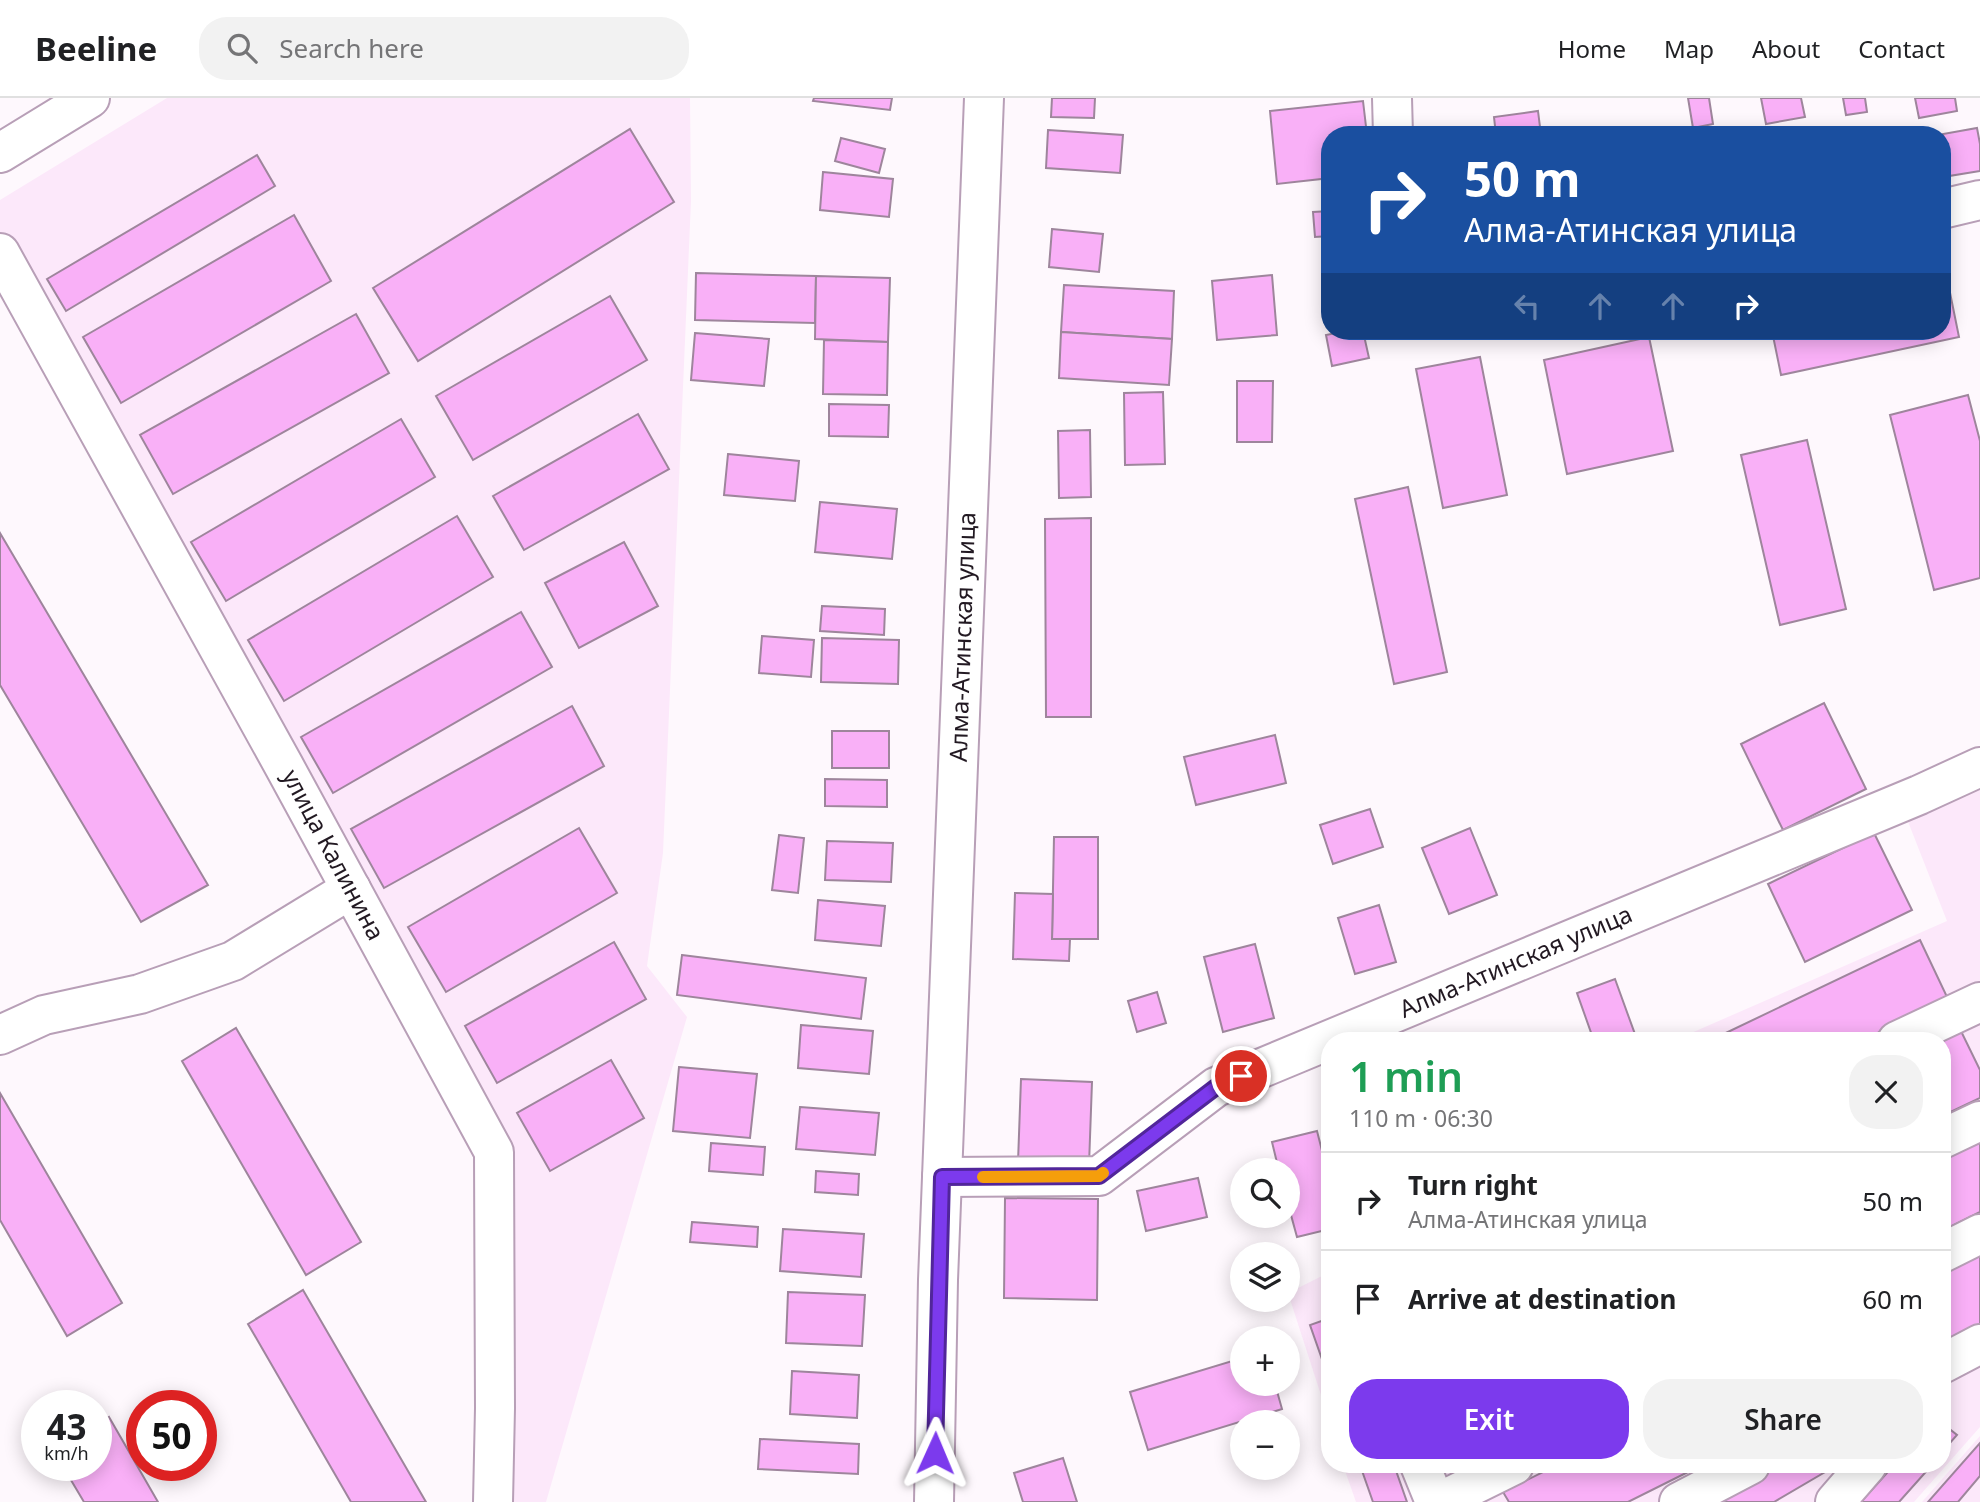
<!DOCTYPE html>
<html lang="en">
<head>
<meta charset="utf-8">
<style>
  :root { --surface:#fff; --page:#f2f2f2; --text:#202124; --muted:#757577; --line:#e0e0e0; --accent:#7c3aed }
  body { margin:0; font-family:"Noto Sans",sans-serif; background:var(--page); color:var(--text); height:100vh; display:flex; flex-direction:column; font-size:26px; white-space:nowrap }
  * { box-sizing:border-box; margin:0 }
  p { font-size:23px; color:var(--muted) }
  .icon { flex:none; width:38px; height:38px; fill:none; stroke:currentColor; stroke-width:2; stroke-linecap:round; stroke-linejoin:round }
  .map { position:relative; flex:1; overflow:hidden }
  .sheet { position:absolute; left:1321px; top:934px; width:630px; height:441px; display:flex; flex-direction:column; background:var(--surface); border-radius:28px; box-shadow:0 4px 18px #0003 }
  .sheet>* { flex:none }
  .banner { position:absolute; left:1321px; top:28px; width:630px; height:214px; border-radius:28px; box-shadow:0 4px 18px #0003; background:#1a4fa0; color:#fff; overflow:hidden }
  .buttons { position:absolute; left:1230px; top:1060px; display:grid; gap:14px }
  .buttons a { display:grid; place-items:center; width:70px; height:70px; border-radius:50%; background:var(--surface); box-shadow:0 4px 18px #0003; font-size:35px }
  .speed { position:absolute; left:21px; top:1292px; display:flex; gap:14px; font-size:35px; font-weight:700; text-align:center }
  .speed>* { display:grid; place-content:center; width:91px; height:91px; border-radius:50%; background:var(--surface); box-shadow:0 4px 18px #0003; line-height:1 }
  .speed small { font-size:18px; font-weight:400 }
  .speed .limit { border:10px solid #d22; background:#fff; color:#111 }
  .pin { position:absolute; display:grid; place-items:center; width:60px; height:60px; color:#fff; margin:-30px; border:4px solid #fff; border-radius:50%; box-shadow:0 2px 7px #0007 }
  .me { position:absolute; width:77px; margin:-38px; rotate:1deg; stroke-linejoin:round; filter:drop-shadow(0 0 5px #0008) }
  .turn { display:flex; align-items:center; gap:24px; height:147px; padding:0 28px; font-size:32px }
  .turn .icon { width:91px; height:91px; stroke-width:2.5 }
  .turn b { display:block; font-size:49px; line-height:60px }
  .lanes { display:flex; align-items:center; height:66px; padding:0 28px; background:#0003; justify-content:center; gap:35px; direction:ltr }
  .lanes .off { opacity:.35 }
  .round { display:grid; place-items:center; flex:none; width:74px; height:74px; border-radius:28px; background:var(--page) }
  .headline { display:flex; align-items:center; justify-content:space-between; height:119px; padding:0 28px }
  h1 { font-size:42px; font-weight:600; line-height:52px; color:#1e9e55 }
  .cta { display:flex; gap:14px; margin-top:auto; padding:14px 28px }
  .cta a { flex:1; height:80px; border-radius:28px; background:var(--accent); color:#fff; font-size:28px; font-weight:600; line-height:80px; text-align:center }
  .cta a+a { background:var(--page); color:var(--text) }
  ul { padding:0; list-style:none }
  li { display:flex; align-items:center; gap:21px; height:98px; padding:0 28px; border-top:2px solid var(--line) }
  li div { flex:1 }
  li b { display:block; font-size:26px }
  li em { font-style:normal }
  header { display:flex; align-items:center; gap:42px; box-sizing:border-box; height:98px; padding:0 35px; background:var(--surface); border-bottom:2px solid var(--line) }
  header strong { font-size:33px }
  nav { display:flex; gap:38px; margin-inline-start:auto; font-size:24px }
  .search { width:490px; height:63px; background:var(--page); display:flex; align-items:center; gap:18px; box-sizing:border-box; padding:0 24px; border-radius:28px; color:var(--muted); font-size:26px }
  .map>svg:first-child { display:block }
</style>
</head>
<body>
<header>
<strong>Beeline</strong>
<div class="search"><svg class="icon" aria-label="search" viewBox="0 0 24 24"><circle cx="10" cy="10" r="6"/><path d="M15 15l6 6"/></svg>Search here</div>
<nav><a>Home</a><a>Map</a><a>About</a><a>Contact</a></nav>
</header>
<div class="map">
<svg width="1980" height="1404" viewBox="0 0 1980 1404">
  <rect width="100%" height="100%" fill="#fef8fd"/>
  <g fill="#fce8fa">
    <path d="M167,0H690L691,103L663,755L647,868L687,919L546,1404H492L509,1050L0,155V102Z"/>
    <path d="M1980,690V1329L1914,1404H1356L1343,1367H1942V943H1673L1947,823L1905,716Z"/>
    <path d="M1330,1174V1325L1288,1195Z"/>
    <path d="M1980,1338V1404H1922Z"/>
  </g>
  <g fill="#f9b0f7" stroke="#9e859c" stroke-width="2">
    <path d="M814,0H892L890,12L813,3Z"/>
    <path d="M1052,0H1095L1094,20L1051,19Z"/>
    <path d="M1688,0H1709L1713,26L1693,30Z"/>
    <path d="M1761,0H1801L1805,19L1766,26Z"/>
    <path d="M1843,0H1865L1867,14L1846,17Z"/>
    <path d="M1915,0H1955L1957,13L1919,20Z"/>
    <path d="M1363,3L1367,37H1330V80L1277,86L1270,13Z"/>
    <path d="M1538,13L1541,37H1496L1494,19Z"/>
    <path d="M1977,30L1980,46V73L1949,78L1943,36Z"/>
    <path d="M630,31L674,104L418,263L373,190Z"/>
    <path d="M1048,32L1123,37L1120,75L1046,70Z"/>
    <path d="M841,40L885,51L879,75L835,63Z"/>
    <path d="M257,57L275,88L66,213L47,181Z"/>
    <path d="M823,74L893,81L889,119L820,112Z"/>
    <path d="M1330,113V138L1315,139L1313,114Z"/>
    <path d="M294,117L331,183L121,305L83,239Z"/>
    <path d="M1052,131L1103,136L1099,174L1049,169Z"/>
    <path d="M696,175L816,178L815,225L695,222Z"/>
    <path d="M1946,175L1959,239L1781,277L1772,233H1942V176Z"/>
    <path d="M1272,177L1277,237L1217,242L1212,183Z"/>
    <path d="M816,178L890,180L888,244L815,241Z"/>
    <path d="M1064,187L1174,193L1172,241L1061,234Z"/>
    <path d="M610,198L647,262L473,362L436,298Z"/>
    <path d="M356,216L389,275L173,396L140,337Z"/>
    <path d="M1346,233H1363L1369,260L1332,268L1326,237Z"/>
    <path d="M1061,234L1172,241L1169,287L1059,280Z"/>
    <path d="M695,235L769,241L764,288L691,282Z"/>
    <path d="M1649,239L1673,353L1567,376L1544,262Z"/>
    <path d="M824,242L888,244L887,297L823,296Z"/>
    <path d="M1480,259L1507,397L1443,410L1416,271Z"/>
    <path d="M1237,283H1273L1272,344H1237Z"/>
    <path d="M1163,294L1165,366L1125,367L1124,295Z"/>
    <path d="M1968,297L1980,343V480L1934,492L1890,317Z"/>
    <path d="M829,306L889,307L888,339L829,338Z"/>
    <path d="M638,316L669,371L524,452L493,398Z"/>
    <path d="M401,321L435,379L226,503L191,444Z"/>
    <path d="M1090,332L1091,399L1059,400L1058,333Z"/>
    <path d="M1807,342L1846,511L1780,527L1741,357Z"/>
    <path d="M728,356L799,363L795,403L724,397Z"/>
    <path d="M1408,389L1447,574L1394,586L1355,401Z"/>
    <path d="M820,404L897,411L892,461L815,454Z"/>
    <path d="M457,418L493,479L284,603L248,542Z"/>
    <path d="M1091,420V619H1046L1045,421Z"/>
    <path d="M0,435L208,787L141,824L0,587Z"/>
    <path d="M624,444L658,508L579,550L545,485Z"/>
    <path d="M822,508L885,511L884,537L820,533Z"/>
    <path d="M521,514L552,569L333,695L301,639Z"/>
    <path d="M762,538L814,542L811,579L759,575Z"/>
    <path d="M822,540L899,542L898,586L821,584Z"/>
    <path d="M1824,605L1866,691L1783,732L1741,646Z"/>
    <path d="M572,608L604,668L384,790L351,731Z"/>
    <rect x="832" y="633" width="57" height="37"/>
    <path d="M1275,637L1286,685L1196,707L1184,659Z"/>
    <path d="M825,681L887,682V709L825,708Z"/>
    <path d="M1370,711L1383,749L1333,766L1320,727Z"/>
    <path d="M579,730L617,795L446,894L408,829Z"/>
    <path d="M1470,730L1497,797L1449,816L1422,750Z"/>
    <path d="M1874,735L1912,812L1805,864L1768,786Z"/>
    <path d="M779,737L804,740L798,795L772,792Z"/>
    <path d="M1054,739H1098V841H1052Z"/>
    <path d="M827,743L893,745L891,784L825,782Z"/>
    <path d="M1015,795L1053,796L1052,841H1070L1069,863L1013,861Z"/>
    <path d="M818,802L885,808L881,848L815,842Z"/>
    <path d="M1379,807L1396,864L1355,876L1338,820Z"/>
    <path d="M1920,842L1948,901L1861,943H1709Z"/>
    <path d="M614,844L646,901L497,985L465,928Z"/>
    <path d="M1255,846L1274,920L1223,934L1204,859Z"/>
    <path d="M682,857L866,880L861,921L677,897Z"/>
    <path d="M1615,881L1636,939L1624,943H1594L1577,895Z"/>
    <path d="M1157,894L1166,925L1137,934L1128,903Z"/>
    <path d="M801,927L873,933L869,976L798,970Z"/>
    <path d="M1958,927L1980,972V1000L1942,1018V943H1925Z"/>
    <path d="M236,930L361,1144L306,1177L182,963Z"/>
    <path d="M611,962L644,1020L550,1073L517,1015Z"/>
    <path d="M679,969L757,976L750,1040L673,1033Z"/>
    <path d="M1021,981L1092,984L1089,1067L1018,1064Z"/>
    <path d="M0,995L122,1205L67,1238L0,1122Z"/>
    <path d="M800,1009L879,1015L875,1057L796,1051Z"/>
    <path d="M1317,1033L1330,1084V1131L1297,1139L1288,1106V1073H1279L1272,1044Z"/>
    <path d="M1980,1042V1114L1942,1133V1060Z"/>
    <path d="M711,1045L765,1049L763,1077L709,1073Z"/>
    <path d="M816,1073L859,1076L858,1097L815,1094Z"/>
    <path d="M1198,1080L1207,1119L1146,1133L1137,1093Z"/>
    <path d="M1005,1100L1098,1101L1097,1202L1004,1200Z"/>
    <path d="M692,1124L758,1129L757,1149L690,1144Z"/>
    <path d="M783,1131L864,1136L861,1179L780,1173Z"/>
    <path d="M1980,1153V1227L1942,1246V1172Z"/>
    <path d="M303,1192L426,1404H351L248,1226Z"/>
    <path d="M788,1194L865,1197L862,1248L786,1245Z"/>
    <path d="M1330,1220V1284L1310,1227Z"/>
    <path d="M1242,1260V1286H1275L1282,1311L1148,1352L1130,1294Z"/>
    <path d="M792,1273L859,1277L857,1320L790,1316Z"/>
    <path d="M109,1319L158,1404H84L62,1367H96V1327Z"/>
    <path d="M1942,1325L1957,1337L1942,1354Z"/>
    <path d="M760,1341L859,1346L858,1376L758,1371Z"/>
    <path d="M1980,1345V1378L1958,1404H1928Z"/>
    <path d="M1063,1360L1077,1404H1023L1014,1375Z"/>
    <path d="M1360,1367H1394L1407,1404H1373Z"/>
    <path d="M1436,1367H1456L1440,1375Z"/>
    <path d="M1557,1367H1702L1628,1404H1509L1503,1394Z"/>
    <path d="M1776,1367H1837L1774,1404H1713Z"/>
    <path d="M1894,1367H1932L1899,1404H1861Z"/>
  </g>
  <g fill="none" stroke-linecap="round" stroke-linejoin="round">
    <g stroke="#b89fb7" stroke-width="42">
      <g id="minor">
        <path d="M1392,0L1393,37"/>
        <path d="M0,55L90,0"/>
        <path d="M1942,111L1980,102"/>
        <path d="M0,155L284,668L494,1054L495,1310L493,1404"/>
        <path d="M0,937L44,917L140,896L233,863L351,791"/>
        <path d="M1897,943L1980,904"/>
        <path d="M1942,1041L1980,1023"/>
        <path d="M942,1079L1099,1078L1216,989L1919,697L1980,669"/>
        <path d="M1942,1155L1980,1136"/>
        <path d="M1942,1266L1980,1246"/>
        <path d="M1420,1367L1435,1404"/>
        <path d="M1439,1404L1514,1367"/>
        <path d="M1679,1404L1750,1367"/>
        <path d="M1835,1404L1867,1367"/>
      </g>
    </g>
    <g stroke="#b89fb7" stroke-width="42">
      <path id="major" d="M934,1404L938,1182L984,0"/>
    </g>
    <use href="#minor" stroke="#fff" stroke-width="38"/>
    <use href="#major" stroke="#fff" stroke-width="38"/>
  </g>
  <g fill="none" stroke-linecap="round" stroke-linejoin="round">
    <g stroke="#51269a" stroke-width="18">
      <path id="route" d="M935,1355L942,1079L1099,1078L1216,989L1241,978"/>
    </g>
    <use href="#route" stroke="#7c3aed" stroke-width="12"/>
    <path stroke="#f59e0b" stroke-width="12" d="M983,1079L1099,1078L1103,1075"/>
  </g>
  <g text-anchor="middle" stroke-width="7" stroke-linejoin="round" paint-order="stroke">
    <g font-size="24" fill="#221922" stroke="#fff">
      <text transform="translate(963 539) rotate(-88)" y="8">Алма-Атинская улица</text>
      <text transform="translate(333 757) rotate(62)" y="8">улица Калинина</text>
      <text transform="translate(1516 864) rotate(-23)" y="8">Алма-Атинская улица</text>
    </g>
  </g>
</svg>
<div class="buttons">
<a><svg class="icon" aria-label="search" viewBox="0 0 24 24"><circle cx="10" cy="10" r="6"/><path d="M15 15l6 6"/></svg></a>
<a><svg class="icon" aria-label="layers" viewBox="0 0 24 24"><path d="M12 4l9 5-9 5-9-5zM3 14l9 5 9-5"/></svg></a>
<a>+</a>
<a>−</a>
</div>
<div class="speed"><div>43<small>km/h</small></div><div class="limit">50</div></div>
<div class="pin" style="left:1241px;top:978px;background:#d93025"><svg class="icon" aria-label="arrive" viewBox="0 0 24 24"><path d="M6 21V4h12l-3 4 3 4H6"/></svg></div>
<svg class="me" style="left:935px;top:1355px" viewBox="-20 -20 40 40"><path d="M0-17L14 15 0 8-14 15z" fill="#7c3aed" stroke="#fff" stroke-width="4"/></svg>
<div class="banner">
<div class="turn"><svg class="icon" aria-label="right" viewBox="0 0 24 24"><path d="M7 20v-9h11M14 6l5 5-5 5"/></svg><div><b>50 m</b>Алма-Атинская улица</div></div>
<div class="lanes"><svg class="icon off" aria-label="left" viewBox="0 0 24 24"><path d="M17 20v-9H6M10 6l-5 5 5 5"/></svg><svg class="icon off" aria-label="ahead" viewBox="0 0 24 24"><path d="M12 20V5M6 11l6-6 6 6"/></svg><svg class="icon off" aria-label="ahead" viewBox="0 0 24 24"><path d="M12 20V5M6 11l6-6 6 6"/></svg><svg class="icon" aria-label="right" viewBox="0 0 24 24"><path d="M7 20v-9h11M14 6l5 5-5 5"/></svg></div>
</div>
<section class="sheet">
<div class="headline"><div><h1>1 min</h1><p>110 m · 06:30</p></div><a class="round"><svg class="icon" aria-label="close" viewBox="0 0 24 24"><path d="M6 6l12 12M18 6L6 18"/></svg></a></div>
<ul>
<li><svg class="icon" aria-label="right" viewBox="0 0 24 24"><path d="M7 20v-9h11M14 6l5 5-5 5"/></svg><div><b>Turn right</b><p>Алма-Атинская улица</p></div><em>50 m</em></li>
<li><svg class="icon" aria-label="arrive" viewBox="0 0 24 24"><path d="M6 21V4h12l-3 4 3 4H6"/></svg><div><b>Arrive at destination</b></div><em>60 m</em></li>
</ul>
<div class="cta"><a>Exit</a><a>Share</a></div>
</section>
</div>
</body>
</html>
